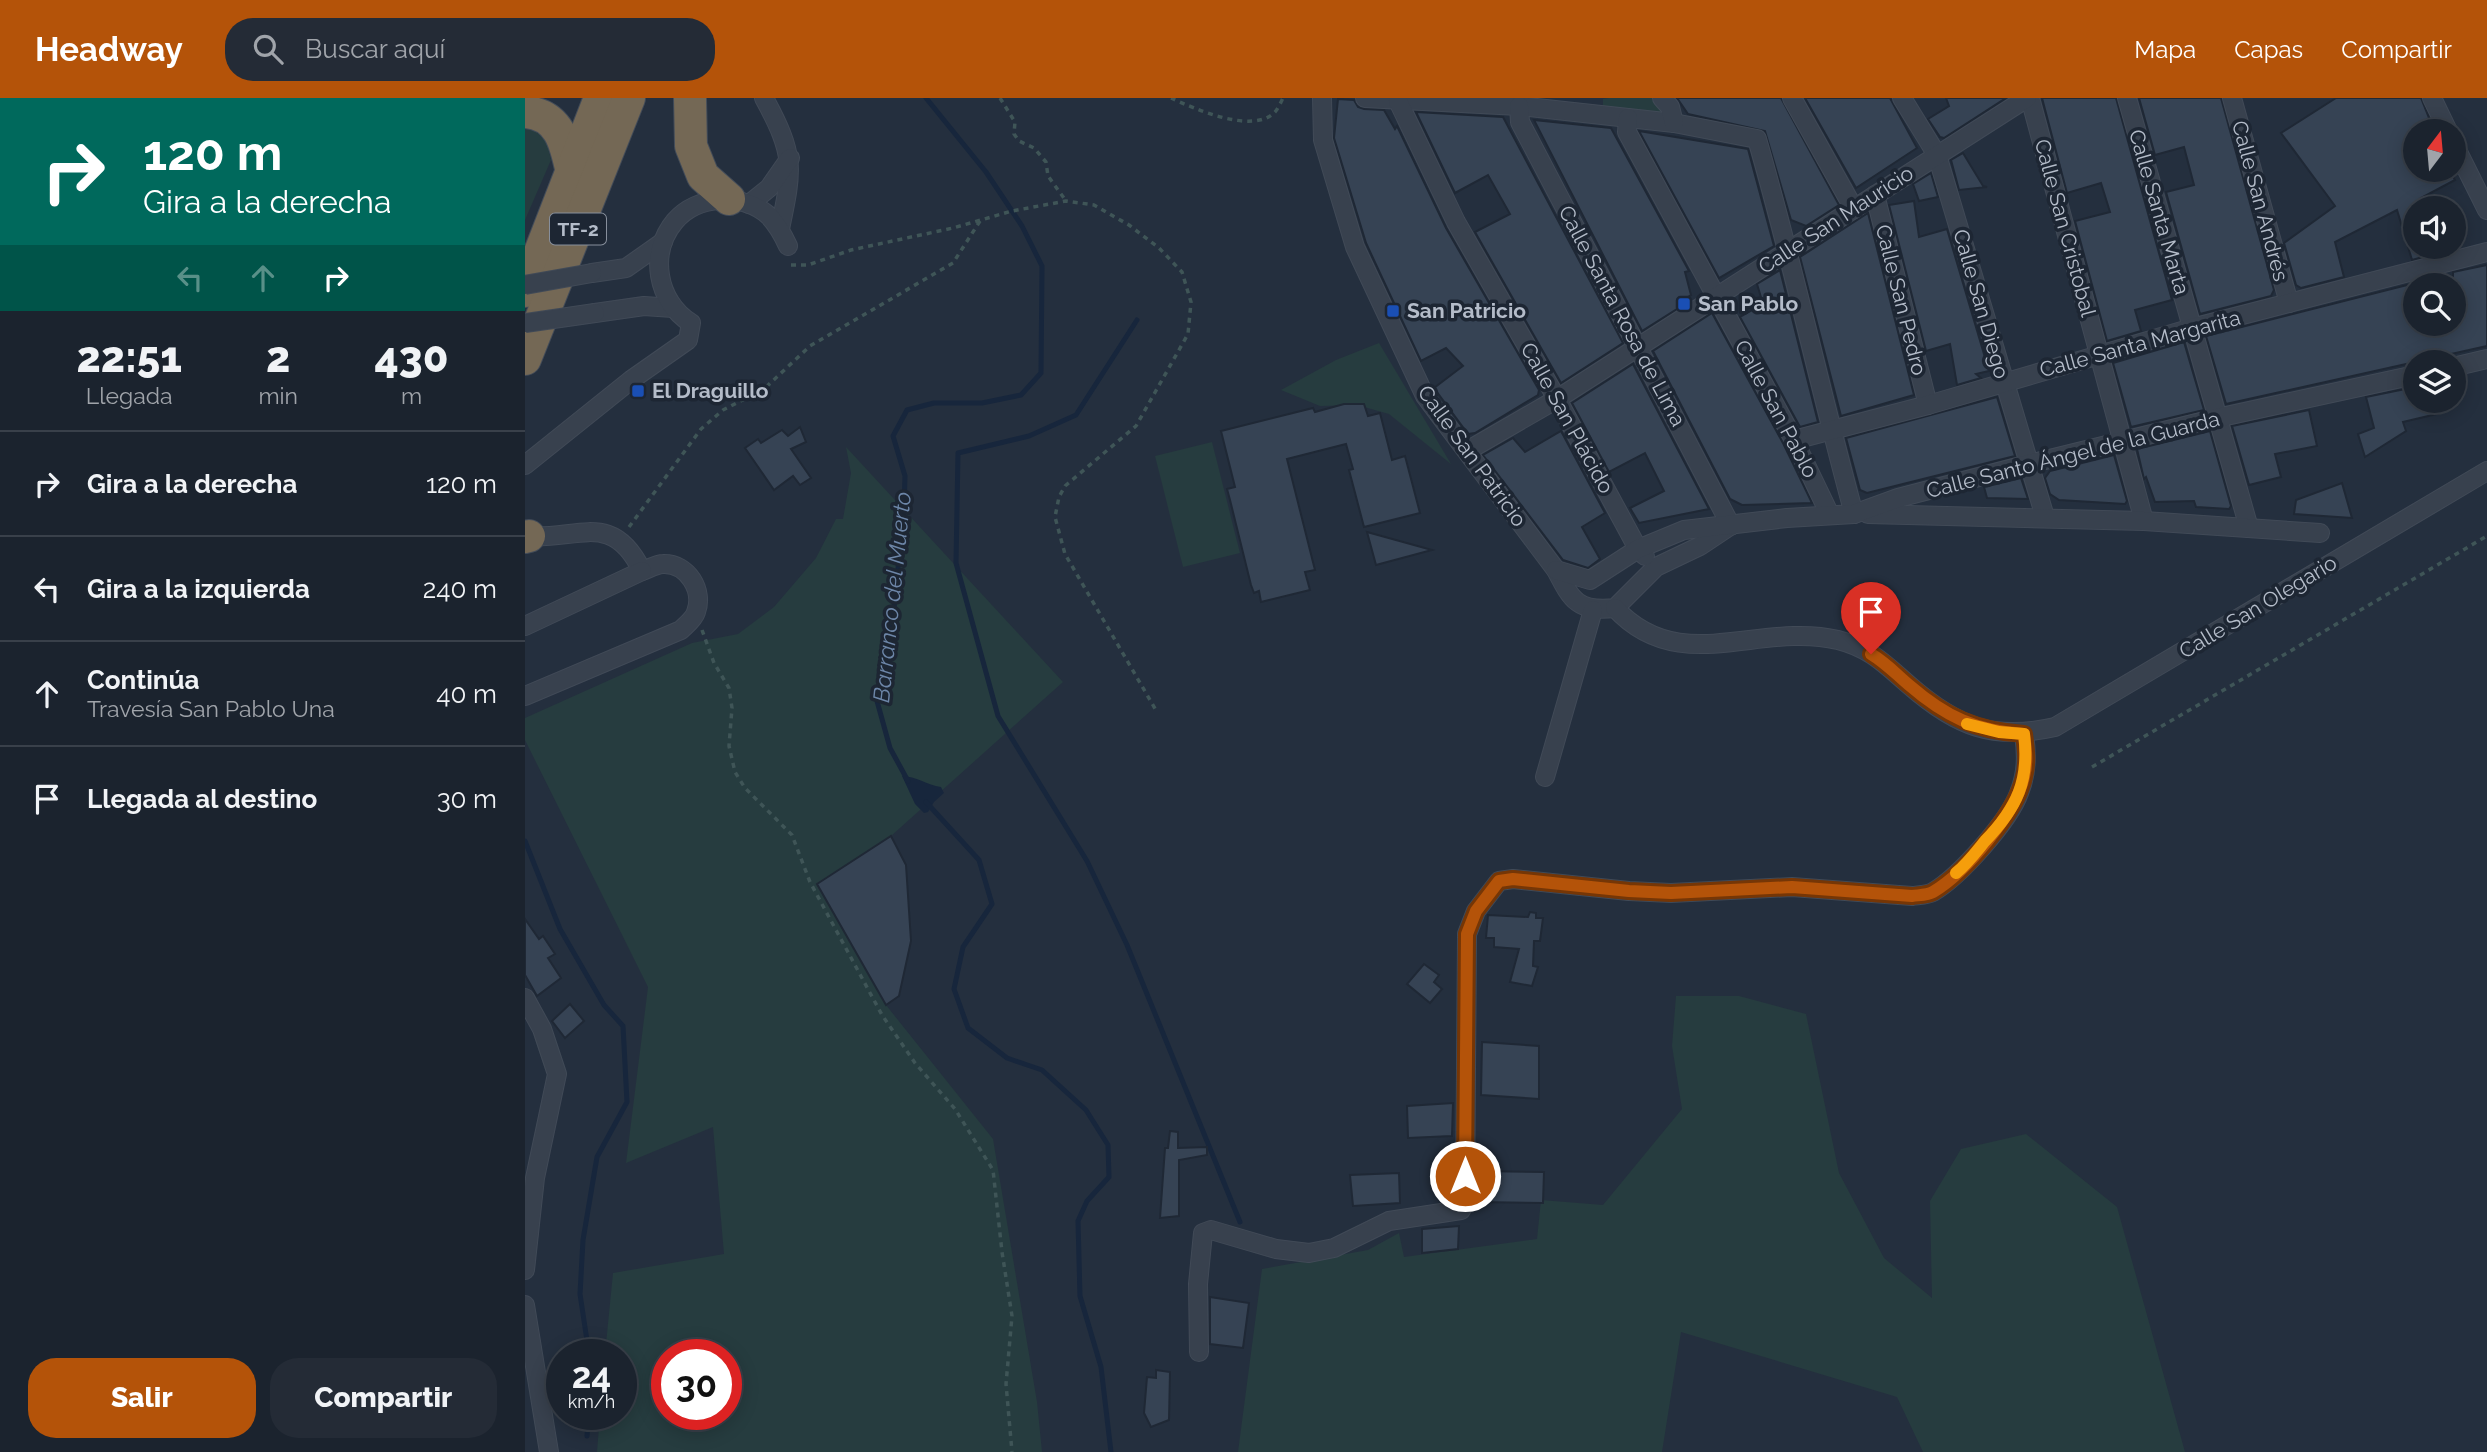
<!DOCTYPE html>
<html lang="es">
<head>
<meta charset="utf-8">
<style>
  :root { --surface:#1b232e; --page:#242b36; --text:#f1f3f6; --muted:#a0a4aa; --line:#39404a; --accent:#b45309 }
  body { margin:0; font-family:Raleway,sans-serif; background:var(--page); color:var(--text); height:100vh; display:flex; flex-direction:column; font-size:26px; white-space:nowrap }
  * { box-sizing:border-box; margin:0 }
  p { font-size:23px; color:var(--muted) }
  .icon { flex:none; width:38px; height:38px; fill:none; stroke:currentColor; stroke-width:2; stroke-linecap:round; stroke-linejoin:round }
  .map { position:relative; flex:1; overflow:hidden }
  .panel { display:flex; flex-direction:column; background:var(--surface); width:525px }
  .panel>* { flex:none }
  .top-card { background:#00695c; color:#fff; overflow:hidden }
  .needle { width:46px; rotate:16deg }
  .tools { position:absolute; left:1878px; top:21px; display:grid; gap:14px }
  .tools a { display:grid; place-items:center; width:63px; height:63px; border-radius:50%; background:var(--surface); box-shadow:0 4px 18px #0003,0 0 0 2px var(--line); font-size:35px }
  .speed { position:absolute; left:21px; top:1241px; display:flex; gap:14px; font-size:35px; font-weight:700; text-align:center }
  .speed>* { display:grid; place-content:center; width:91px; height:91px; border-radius:50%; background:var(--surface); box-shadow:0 4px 18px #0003,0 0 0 2px var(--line); line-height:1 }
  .speed small { font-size:18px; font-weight:400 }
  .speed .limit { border:10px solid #d22; background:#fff; color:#111 }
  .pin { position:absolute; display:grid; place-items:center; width:60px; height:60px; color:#fff; margin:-72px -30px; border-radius:50% 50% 50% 0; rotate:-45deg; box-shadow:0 0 7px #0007 }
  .pin .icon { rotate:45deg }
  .me { position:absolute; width:77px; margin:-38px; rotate:0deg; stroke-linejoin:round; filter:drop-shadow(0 0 5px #0008) }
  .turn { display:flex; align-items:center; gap:24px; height:147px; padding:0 28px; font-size:32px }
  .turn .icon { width:91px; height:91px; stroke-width:2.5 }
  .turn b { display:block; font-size:49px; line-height:60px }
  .lanes { display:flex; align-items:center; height:66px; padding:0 28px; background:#0003; justify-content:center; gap:35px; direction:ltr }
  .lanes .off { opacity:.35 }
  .eta { display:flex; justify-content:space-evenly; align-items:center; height:119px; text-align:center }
  .eta b { font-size:42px; font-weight:800; line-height:49px }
  .cta { display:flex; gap:14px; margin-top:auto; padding:14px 28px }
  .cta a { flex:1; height:80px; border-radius:28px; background:var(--accent); color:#fff; font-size:28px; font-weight:800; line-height:80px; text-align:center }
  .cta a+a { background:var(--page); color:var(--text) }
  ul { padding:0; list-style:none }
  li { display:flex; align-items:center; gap:21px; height:105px; padding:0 28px; border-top:2px solid var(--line) }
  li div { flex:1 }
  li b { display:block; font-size:26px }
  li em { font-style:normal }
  header { display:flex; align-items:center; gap:42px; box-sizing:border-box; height:98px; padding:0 35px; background:var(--accent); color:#fff }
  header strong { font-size:33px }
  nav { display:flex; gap:38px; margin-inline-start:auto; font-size:24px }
  .search { width:490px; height:63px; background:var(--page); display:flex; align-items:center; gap:18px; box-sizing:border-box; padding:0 24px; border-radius:28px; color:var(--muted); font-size:26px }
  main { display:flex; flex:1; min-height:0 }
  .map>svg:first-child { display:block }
</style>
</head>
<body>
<header>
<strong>Headway</strong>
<div class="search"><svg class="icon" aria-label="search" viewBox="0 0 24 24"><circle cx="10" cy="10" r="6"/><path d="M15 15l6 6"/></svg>Buscar aquí</div>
<nav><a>Mapa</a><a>Capas</a><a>Compartir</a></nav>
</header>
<main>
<section class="panel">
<div class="top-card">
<div class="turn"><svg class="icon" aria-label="right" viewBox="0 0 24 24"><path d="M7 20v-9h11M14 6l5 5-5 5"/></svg><div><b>120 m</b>Gira a la derecha</div></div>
<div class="lanes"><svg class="icon off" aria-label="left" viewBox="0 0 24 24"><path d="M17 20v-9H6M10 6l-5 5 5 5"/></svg><svg class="icon off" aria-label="ahead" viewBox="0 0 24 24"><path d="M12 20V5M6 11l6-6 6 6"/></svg><svg class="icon" aria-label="right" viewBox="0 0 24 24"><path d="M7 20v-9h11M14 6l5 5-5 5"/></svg></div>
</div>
<div class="eta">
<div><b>22:51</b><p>Llegada</p></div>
<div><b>2</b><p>min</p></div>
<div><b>430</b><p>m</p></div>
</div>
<ul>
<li><svg class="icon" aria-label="right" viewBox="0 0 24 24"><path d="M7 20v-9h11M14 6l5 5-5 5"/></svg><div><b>Gira a la derecha</b></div><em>120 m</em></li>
<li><svg class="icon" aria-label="left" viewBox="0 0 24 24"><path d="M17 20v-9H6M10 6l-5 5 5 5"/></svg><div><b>Gira a la izquierda</b></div><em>240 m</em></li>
<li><svg class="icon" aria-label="ahead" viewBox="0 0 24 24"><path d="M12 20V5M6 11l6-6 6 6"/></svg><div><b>Continúa</b><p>Travesía San Pablo Una</p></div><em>40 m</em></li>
<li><svg class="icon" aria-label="arrive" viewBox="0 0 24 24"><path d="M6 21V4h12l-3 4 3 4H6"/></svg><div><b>Llegada al destino</b></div><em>30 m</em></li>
</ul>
<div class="cta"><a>Salir</a><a>Compartir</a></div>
</section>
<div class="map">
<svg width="1962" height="1354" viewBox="0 0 1962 1354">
  <rect width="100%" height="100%" fill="#242f3e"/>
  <g fill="#263c3f" fill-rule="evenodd">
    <path d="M1084,0H1131L1138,15L1078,9V1Z"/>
    <path d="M0,27L19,30L26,62L0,122Z"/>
    <path d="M854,245L926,366L864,316L832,307L795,308L756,292L811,262Z"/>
    <path d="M687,344L715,455L658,469L630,358Z"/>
    <path d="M321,349L538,584L366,738L292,787L361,907L468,1041L512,1304L517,1354H72L75,1316H96V1256H80L88,1175L199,1156L188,1029L101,1065L123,889L0,642V620L167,545L213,536L249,509L291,460L311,421H318L326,375ZM142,1256H201V1316H142Z"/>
    <path d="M1151,898H1214L1281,916L1314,1075L1359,1160L1407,1200L1405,1103L1436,1051L1501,1036L1592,1109L1660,1354H1398L1372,1299L1156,1234L1137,1354H713L737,1171L843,1152L874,1135L879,1159L1012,1141L1016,1102L1078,1107L1157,1011L1147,948Z"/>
  </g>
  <path fill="#17263c" d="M377,678C391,678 402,687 416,689L419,695L409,704L403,714L399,715L390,706Z"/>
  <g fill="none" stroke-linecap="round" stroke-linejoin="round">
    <g stroke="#17263c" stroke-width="5">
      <path d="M612,222L551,317L504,338L433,355L431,465L473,618L562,763L602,847L715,1124"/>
      <path d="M383,683L365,650L352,603L366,540L379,411L380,378L368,338L382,312L409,305H457L496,297L516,275L517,168L497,128L461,74L401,0"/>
      <path d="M401,704L454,762L467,806L438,849L429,891L443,930L482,960L517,972L561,1012L583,1047L584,1079L562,1103L553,1123L555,1198L576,1269L586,1354"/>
      <path d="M0,743L35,831L79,907L98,928L102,1004L72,1059L58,1142L55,1196L64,1256"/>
      <path d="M62,1338L64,1316"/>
    </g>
  </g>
  <g fill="#364354" stroke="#1f2835" stroke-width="2">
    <path d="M1152,0H1256L1314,107L1281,128L1266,122L1240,33L1163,16Z"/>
    <path d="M1280,0H1365L1392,50L1331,90Z"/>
    <path d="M1421,0H1481L1419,40L1415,39L1403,21L1424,8Z"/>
    <path d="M1517,0H1591L1647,202L1610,212L1616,233L1582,243L1550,123L1585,114L1576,85L1542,95Z"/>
    <path d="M1614,0H1696L1749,192L1746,198L1675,216L1641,94L1669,87L1659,49L1630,57Z"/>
    <path d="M1811,0H1896L1904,20L1890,31V72H1925L1930,82L1896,100L1899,110H1890V149H1910L1912,155L1887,162L1872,112L1810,144L1819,179L1776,190L1771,187L1759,145L1810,108L1756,35Z"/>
    <path d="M813,1L829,2L833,9L839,11L859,12L870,31L872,28L921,130L1014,292L1013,297L950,335L943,336L909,290L938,268L921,250L896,263L841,145L809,40Z"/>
    <path d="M891,14L978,19L1098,245L1036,285L950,134L985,116L963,77L930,95Z"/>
    <path d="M1009,22L1086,30L1164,173L1160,174L1166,197L1158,202L1163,204L1117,233Z"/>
    <path d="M1114,33L1223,51L1249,148L1194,180Z"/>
    <path d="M1438,55L1458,88L1462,89L1434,92L1426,62Z"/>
    <path d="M1406,75L1413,99L1394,103L1388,86Z"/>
    <path d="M1389,103L1394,139L1422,131L1464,273L1451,276L1456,280L1432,287L1425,246L1401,253L1364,107Z"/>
    <path d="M1343,115L1389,297L1316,318L1275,159Z"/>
    <path d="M1962,167V248L1701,306L1681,238L1890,185V226H1928V174Z"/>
    <path d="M1255,172L1293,324L1275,329L1215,219L1238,206L1232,186Z"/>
    <path d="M1187,215L1259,347L1287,405L1217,407L1205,401L1128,253Z"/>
    <path d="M1659,244L1679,312L1606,329L1588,265Z"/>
    <path d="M1108,266L1184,411L1114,425L1105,410L1139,393L1120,355L1084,374L1047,305Z"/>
    <path d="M1890,289V303H1913L1916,315L1878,324L1881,333L1840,359L1833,336L1849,330L1841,299Z"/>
    <path d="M1472,299L1490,358L1342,395L1335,392L1321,340Z"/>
    <path d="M819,306H839L843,318L855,315L867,362L880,358L895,415L839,429L824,372L828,371L821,346L762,361L790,472L780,474L785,492L736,504L734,493L729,495L726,487L705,402L702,391L710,389L696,333L788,310L790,314Z"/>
    <path d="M1784,312L1792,348L1750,356L1756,379L1724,387L1707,328Z"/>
    <path d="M275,329L281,344L266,351L286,380L275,387L268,378L249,392L220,350L233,341L236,345L257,332L263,338Z"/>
    <path d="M1036,333L1080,415L1057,429L1075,461L1063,470L1038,462L958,357L988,340L1000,354Z"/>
    <path d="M1685,333L1706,408L1704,411L1671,409L1669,403L1630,404L1621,379L1619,381L1612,351Z"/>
    <path d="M1589,357L1602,403L1600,406L1534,402L1525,396L1520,380L1525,373Z"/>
    <path d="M1496,380L1503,401L1462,400L1459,389Z"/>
    <path d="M1817,385L1827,420L1769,416L1771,402Z"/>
    <path d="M842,434L907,452L851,467Z"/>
    <path d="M366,738L381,767L386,843L374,898L361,907L292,786Z"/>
    <path d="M1005,814L1011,815V820H1018L1015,843H1009L1008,868L1013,869L1007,888L985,884L994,851L969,849V840H961L963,817L1003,819Z"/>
    <path d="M0,821L14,841L18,838L30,856L23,860L36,880L12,898L0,877Z"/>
    <path d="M899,866L914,877L909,884L917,891L905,905L882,886Z"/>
    <path d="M45,906L59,923L40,940L27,923Z"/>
    <path d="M957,944L1014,948V1001L956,997Z"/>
    <path d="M928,1005L927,1038L883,1040L882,1008Z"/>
    <path d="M645,1033L653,1034V1050L682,1049V1057L654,1062V1118L635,1120L640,1050H643Z"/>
    <path d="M953,1073L1019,1074L1018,1105L952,1104Z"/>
    <path d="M874,1075L875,1105L828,1108L825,1077Z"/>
    <path d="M934,1128L933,1151L897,1155V1131Z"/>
    <path d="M685,1199L724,1205L718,1250L685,1246Z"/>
    <path d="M631,1272L645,1274L644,1322L626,1329L619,1315L622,1279L631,1280Z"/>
  </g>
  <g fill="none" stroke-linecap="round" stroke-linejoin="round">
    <g stroke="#414a57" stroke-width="20">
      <g id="minor">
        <path d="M239,0C270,57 268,69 255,131"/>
        <path d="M797,0L798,42L830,149L900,298L1031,472C1047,503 1053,514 1090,510L1131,469L1175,448L1202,430"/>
        <path d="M840,0L994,8L1149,25L1232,41C1268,165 1295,292 1329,416"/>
        <path d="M1137,0L1145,9L1149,25"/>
        <path d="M1267,0L1329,111"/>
        <path d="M1377,0L1412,57L1520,419"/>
        <path d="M1505,0L1619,423"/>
        <path d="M1602,0L1724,430"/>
        <path d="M1707,0L1764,205"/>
        <path d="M1907,0L1923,33"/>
        <path d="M873,3L931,124L1032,301L1113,451L1120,458"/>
        <path d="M994,8L995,24L1206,428"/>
        <path d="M1103,20L1102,34L1269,342L1305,417"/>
        <path d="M1928,44L1962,112"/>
        <path d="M1350,97L1403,307"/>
        <path d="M224,106L244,90L265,60"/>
        <path d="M67,175L101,170L138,144"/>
        <path d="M70,215L119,208L148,210"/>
        <path d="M1928,269L1962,261"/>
        <path d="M1269,342L1403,307L1667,230L1962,154"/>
        <path d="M942,353L1032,301L1502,0"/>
        <path d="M0,367L106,282L163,242L166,225C132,204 123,155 150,123C172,97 217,95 243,117C252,126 258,137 263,148"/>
        <path d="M1343,416L1619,423L1795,435"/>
        <path d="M0,438C52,443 87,411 117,473C123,471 132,466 138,466C163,465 179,493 171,514C169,521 161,527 156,532L0,598"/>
        <path d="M1031,472L1065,482L1113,451L1159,432L1262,420L1329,416L1373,400L1504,366L1692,320L1890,277"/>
        <path d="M1090,510C1154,580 1235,523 1313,542C1345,550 1360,566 1384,587C1432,629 1468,643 1530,629L1962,373"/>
        <path d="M0,528L117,473"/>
        <path d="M1020,679L1068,512"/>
        <path d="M0,900L17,931L32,976L10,1080L0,1172"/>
        <path d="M0,1207L24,1354"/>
        <path d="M674,1254L673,1186L678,1135L686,1132L751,1151L784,1155L809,1150L864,1123L936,1112L940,1105L942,836L951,813L974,783L988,781L1104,793L1146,795L1267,789L1387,798C1394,797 1403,797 1408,794C1435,778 1484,723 1494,695C1502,675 1502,657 1499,636"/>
      </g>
    </g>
    <g stroke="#434c59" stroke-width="34">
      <g id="motorway">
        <path d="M165,0L166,48L178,78L204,101"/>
        <path d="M0,14C35,16 41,47 47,75"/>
        <path d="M0,193L75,0"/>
        <path d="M0,261L104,0"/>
        <path d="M0,439L4,438"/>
      </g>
    </g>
    <g stroke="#3f5557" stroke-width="3.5" stroke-dasharray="5 5" stroke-linecap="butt">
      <path d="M475,0L490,24L489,36L494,43L509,50L521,64L523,78L541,103"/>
      <path d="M646,0C670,11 728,37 750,14C753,11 756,4 758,0"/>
      <path d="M266,167H283L326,152L428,130L487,113L541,103L569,107L604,127L634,150L657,174L666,204L663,236L611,328L540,388L534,399L530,419L540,456L632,614"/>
      <path d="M104,429L176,331L198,312L239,291L285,248L428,165L455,123"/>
      <path d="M177,532L189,565L204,590L207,610L204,648L210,674L220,690L267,737L285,784L357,917L390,965L430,1011L468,1072L477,1154L487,1218L481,1286L487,1354"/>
      <path d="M1567,669L1962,438"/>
    </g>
    <use href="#minor" stroke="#38414e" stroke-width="18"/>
    <use href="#motorway" stroke="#746855" stroke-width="32"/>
    <g stroke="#414a57" stroke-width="20" stroke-linecap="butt">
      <g id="minor-bridge">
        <path d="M0,187L67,175"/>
        <path d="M0,225L70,215"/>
      </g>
    </g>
    <use href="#minor-bridge" stroke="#38414e" stroke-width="18"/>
  </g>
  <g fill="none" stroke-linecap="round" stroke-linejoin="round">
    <g stroke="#753606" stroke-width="18">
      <path id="route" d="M940,1078L942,836L951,813L974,783L988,781L1104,793L1146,795L1267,789L1387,798C1394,797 1403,797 1408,794C1440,775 1491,715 1499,679C1503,664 1501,651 1499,636C1451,633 1421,619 1384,587C1371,576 1361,565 1346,556"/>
    </g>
    <use href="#route" stroke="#b45309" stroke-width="12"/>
    <path stroke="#f59e0b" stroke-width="12" d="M1431,775C1442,766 1451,754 1460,743C1492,710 1505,682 1499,636L1474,634L1442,626"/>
  </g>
  <g fill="#1a4fb4" stroke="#1d2633" stroke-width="2.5">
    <rect x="1152" y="199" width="14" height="14" rx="3.5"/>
    <rect x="861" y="206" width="14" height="14" rx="3.5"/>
    <rect x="106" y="286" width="14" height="14" rx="3.5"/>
  </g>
  <g text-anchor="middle" stroke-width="7" stroke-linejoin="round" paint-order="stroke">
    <rect fill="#1d2633" stroke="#878f9c" stroke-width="2" x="25" y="115.5" width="56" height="31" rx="5"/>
    <g font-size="19" font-weight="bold" fill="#b4bcc9">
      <text x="53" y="138">TF-2</text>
    </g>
    <g font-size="21" fill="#b4bcc9" stroke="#1d2633">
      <text transform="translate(1735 103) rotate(75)" y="7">Calle San Andrés</text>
      <text transform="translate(1634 114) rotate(74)" y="7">Calle Santa Marta</text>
      <text transform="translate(1311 122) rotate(-33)" y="7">Calle San Mauricio</text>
      <text transform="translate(1540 130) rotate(75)" y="7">Calle San Cristobal</text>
      <text transform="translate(1376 202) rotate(76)" y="7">Calle San Pedro</text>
      <text transform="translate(1456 206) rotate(74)" y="7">Calle San Diego</text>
      <text transform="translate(1097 218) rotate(62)" y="7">Calle Santa Rosa de Lima</text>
      <text transform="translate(1615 246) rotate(-15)" y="7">Calle Santa Margarita</text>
      <text transform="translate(1251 311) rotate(62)" y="7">Calle San Pablo</text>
      <text transform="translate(1042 320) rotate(61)" y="7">Calle San Plácido</text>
      <text transform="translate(1548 357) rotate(-14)" y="7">Calle Santo Ángel de la Guarda</text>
      <text transform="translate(947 358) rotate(54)" y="7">Calle San Patricio</text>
      <text transform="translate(1733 509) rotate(-31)" y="7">Calle San Olegario</text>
    </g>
    <g font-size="21" font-weight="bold" fill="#b4bcc9" stroke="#1d2633" text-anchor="start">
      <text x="1173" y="213">San Pablo</text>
      <text x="882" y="220">San Patricio</text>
      <text x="127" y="300">El Draguillo</text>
    </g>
    <g font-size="23" font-style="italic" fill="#6d86a8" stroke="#1d2633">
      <text transform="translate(367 499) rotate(-84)" y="8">Barranco del Muerto</text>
    </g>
  </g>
</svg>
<div class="tools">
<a><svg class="needle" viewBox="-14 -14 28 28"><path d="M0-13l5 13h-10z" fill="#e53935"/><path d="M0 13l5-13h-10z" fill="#a0a4aa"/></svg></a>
<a><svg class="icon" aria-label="sound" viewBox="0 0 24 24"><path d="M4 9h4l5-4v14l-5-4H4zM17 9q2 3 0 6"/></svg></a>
<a><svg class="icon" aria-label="search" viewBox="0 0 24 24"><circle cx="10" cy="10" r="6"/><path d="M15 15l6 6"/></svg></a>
<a><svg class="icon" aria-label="layers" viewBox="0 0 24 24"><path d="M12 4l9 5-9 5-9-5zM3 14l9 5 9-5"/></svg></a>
</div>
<div class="speed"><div>24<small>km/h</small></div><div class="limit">30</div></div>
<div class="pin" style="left:1346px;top:556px;background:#d93025"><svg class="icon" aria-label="arrive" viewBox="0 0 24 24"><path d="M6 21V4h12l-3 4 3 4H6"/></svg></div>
<svg class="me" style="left:940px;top:1078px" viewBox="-20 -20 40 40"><circle r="17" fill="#b45309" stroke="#fff" stroke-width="3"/><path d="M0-11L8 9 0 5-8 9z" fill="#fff"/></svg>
</div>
</main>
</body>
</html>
